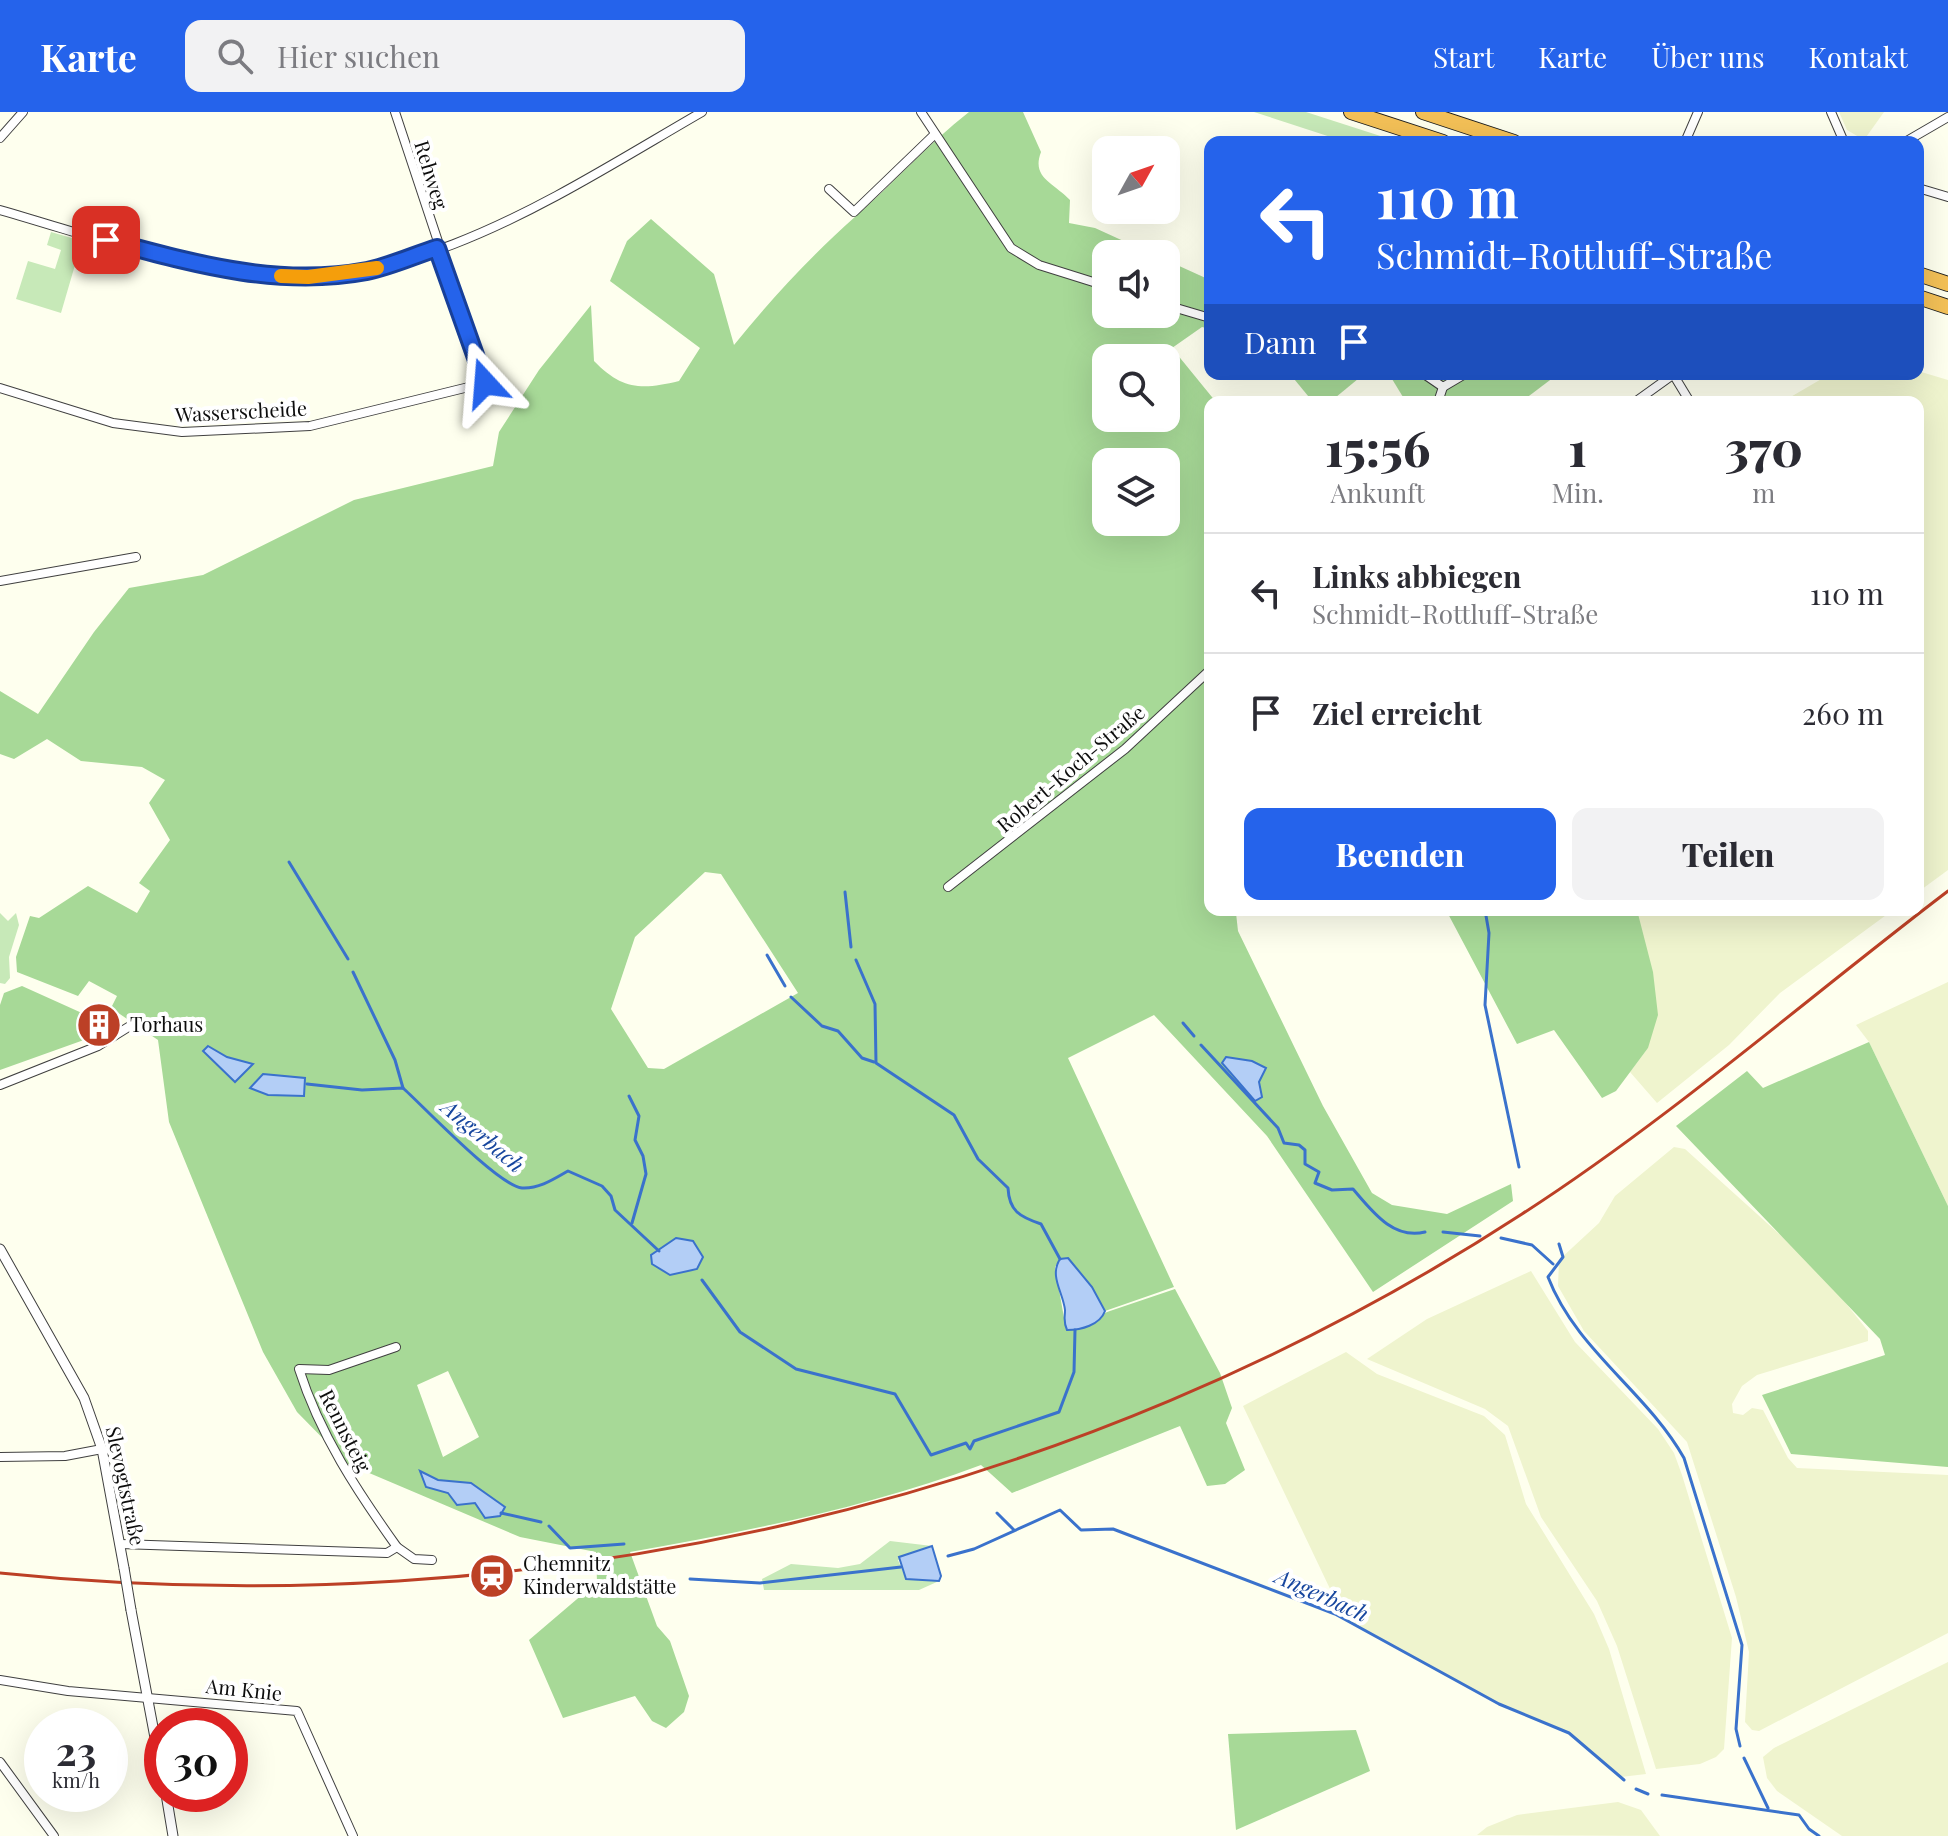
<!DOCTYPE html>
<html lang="de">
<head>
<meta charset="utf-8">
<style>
  :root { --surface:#fff; --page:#f2f2f3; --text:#2b2b33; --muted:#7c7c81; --line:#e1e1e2; --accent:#2563eb }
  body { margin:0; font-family:"Playfair Display",serif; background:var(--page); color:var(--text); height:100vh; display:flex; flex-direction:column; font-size:30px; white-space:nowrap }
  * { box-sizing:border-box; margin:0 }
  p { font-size:26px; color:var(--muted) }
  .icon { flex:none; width:44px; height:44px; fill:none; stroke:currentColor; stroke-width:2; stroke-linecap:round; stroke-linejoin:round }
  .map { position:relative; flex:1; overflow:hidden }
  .details { position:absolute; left:1204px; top:284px; width:720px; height:520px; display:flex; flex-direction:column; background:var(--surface); border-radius:16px; box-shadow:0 8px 32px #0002 }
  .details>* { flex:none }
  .banner { position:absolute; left:1204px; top:24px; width:720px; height:244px; border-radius:16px; box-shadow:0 8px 32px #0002; background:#2563eb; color:#fff; overflow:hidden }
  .needle { width:52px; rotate:50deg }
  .buttons { position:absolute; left:1092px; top:24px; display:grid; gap:16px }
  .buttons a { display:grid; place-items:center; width:88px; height:88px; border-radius:16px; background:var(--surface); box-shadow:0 8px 32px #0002; font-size:40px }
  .speed { position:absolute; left:24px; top:1596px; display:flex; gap:16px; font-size:40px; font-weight:700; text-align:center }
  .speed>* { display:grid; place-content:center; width:104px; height:104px; border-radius:50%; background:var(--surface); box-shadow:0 8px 32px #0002; line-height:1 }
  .speed small { font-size:20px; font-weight:400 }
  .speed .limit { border:12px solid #d22; background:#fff; color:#111 }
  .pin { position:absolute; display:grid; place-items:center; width:68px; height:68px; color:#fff; margin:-34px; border-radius:16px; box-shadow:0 4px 12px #0006 }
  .me { position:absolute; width:88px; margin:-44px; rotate:341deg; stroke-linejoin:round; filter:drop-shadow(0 0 6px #0008) }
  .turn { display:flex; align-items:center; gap:28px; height:168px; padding:0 40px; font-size:36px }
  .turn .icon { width:104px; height:104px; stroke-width:2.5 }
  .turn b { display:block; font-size:56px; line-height:68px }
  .then { display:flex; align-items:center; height:76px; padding:0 40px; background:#0003; gap:16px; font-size:30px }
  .eta { display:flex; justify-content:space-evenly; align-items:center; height:136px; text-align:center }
  .eta b { font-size:48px; font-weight:800; line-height:56px }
  .cta { display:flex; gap:16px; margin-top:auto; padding:16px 40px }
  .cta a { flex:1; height:92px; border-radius:16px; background:var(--accent); color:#fff; font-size:32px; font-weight:800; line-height:92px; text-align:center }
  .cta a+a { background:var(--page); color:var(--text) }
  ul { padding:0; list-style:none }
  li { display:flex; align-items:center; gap:24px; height:120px; padding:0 40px; border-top:2px solid var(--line) }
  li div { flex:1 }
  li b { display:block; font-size:30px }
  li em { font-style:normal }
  header { display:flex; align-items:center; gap:48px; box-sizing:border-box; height:112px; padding:0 40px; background:var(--accent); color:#fff }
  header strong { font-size:38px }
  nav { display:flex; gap:44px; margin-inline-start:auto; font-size:28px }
  .search { width:560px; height:72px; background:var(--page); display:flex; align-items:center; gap:20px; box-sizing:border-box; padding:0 28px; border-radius:16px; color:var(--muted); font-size:30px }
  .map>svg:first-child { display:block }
</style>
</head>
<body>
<header>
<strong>Karte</strong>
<div class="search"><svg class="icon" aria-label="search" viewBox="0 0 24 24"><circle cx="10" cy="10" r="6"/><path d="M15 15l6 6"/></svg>Hier suchen</div>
<nav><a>Start</a><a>Karte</a><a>Über uns</a><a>Kontakt</a></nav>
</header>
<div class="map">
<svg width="1948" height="1724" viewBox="0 0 1948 1724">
  <rect width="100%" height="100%" fill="#feffee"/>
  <g fill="#eff4ce">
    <path d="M1839,0H1884L1864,28L1847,18Z"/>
    <path d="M1918,259L1948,268V758L1918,780V290H1782L1830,262H1918Z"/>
    <path d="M1637,798H1893L1780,881L1729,933L1657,991L1630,960L1648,936Z"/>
    <path d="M1948,870V1094L1869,930L1856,913Z"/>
    <path d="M1674,1035L1685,1037L1820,1159L1868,1219V1229L1757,1263L1742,1274L1732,1292L1733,1301L1743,1303L1752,1296L1763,1298L1788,1346L1797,1356L1948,1363V1521L1759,1619L1752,1618L1745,1610L1749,1540L1736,1485L1687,1330L1584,1219L1558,1174L1559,1148L1599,1111L1615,1084Z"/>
    <path d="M1531,1159L1575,1230L1658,1317L1674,1341L1682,1363L1732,1526L1724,1637L1716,1645L1700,1652L1656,1657L1617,1534L1597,1489L1541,1405L1508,1314L1485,1297L1367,1247L1427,1207Z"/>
    <path d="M1346,1240L1377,1262L1484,1304L1505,1323L1526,1392L1594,1502L1609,1537L1646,1662L1621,1665L1569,1621L1499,1592L1335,1502L1332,1481L1243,1294Z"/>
    <path d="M1948,1550V1724H1842L1777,1679L1767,1666L1763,1645L1774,1636Z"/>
    <path d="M1618,1690L1641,1698L1660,1724L1477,1723L1487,1715L1517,1703Z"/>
  </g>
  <g fill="#c7e9b8">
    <path d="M1254,0H1306L1399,30H1346Z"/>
    <path d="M51,120L82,129L61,201L16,187L28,149L55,157L61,138L47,133Z"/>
    <path d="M0,801L8,809L16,801L19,813L9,845L10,866L5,872L0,871Z"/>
    <path d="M890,1429L932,1434L898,1448L906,1467L939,1469L919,1478H764L762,1467L791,1452L838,1456L860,1452Z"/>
  </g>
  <g fill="#a7d997" fill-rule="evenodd">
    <path d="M969,0H1023L1041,40C1031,66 1054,71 1070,88L1069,111L1095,116L1152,142H1106V202H1166V148L1210,168V217L1202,215L1172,236L1216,290H1210V798H1240L1236,801L1238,819L1323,994L1372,1081L1392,1093L1447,1102L1511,1072L1513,1089L1373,1180L1267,1024L1154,903L1068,946L1174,1175L1105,1199L1092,1175L1068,1146L1060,1147L1055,1155L1066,1217L1075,1218L1107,1200L1175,1177L1220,1261L1232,1296L1226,1311L1245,1358L1225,1372L1207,1374L1180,1314L1012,1381L981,1353C869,1395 749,1419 630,1440L657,1514L670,1529L689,1584L684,1600L666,1616L652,1609L635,1584L563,1606L529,1528L597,1470L596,1440L520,1425L348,1352L297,1300L263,1240L169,1010L158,928L111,896L117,884L89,869L78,884L17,860L16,845L30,804L39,806L88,774L137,801L150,779L139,771L170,728L149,691L165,668L142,655L81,649L47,627L14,647L0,642V579L38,602L94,520L129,476L203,463L354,388L493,354L499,320L539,258L591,193L594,249C622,278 642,278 679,269L700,236L610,169L627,129L651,107L714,162L734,233C771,187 811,144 856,104C895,70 928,32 969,0ZM1106,246H1166V306H1106ZM1106,350H1166V410H1106ZM705,760L721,762L798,881L664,957L648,956L611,897L635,825ZM448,1259L479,1325L443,1345L417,1273ZM420,1360L438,1368L471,1371L505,1395C473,1391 441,1385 420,1360Z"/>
    <path d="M1290,262H1364L1330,290H1313Z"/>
    <path d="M1389,262H1558L1521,290H1406Z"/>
    <path d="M1446,798H1637L1653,860L1658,903L1648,936L1616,979L1602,986L1554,918L1517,932Z"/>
    <path d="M22,874L93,906L89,920L95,924L0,958V893L4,881Z"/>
    <path d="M1869,930L1948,1094V1355L1791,1342L1762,1283L1885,1243L1880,1227L1676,1014L1747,959L1763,976Z"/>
    <path d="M1356,1618L1370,1659L1236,1718L1228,1622Z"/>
  </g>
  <g fill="#b3cef6" stroke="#3a72cc" stroke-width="2">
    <path d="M208,934L227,945L253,952L235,970L203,939Z"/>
    <path d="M1226,945L1252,949L1266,956L1259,970L1262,985L1255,989L1222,951Z"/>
    <path d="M263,962L305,966L304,984L268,983L250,976Z"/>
    <path d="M676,1126L693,1129L703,1145L697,1157L670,1163L652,1152L651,1143Z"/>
    <path d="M1068,1146L1092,1175L1105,1199C1100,1213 1081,1218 1067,1218C1063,1209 1065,1206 1065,1198C1063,1180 1049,1164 1060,1147Z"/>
    <path d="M420,1359L438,1368L471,1371L505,1395L500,1404L485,1406L475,1391L457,1393L448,1381L426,1375Z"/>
    <path d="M932,1434L941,1464L939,1469L906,1467L899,1445Z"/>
  </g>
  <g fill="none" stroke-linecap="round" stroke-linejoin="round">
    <g stroke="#3a72cc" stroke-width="3">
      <path d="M289,750L348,847"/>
      <path d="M845,780L851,835"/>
      <path d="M1485,798L1489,821L1485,893L1519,1055"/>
      <path d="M767,843L785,874"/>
      <path d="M856,848L875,892L876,951L954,1003L978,1047L1008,1076C1009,1099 1020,1105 1041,1112L1060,1147"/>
      <path d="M353,860L395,948L403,976"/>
      <path d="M791,885L822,914L838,919L862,946L874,950"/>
      <path d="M1183,911L1194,924"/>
      <path d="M1201,933L1278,1016L1284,1031L1299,1033L1305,1038V1052L1319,1060L1315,1071L1332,1078L1353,1077C1372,1099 1393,1128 1425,1120"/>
      <path d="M307,972L362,978L403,976C424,995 499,1074 522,1076C539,1077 554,1067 568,1059L602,1074L611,1084L615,1098L659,1139"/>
      <path d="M629,984L639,1004L635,1028L643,1044L646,1062L632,1111"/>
      <path d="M1443,1120L1480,1124"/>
      <path d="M1501,1126L1532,1133L1553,1152"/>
      <path d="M1559,1132L1563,1145L1548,1165C1576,1238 1646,1279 1684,1346L1742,1533L1736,1617L1740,1634"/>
      <path d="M702,1168L740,1220L796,1257L895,1282L931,1343L966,1331L970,1337L974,1329L1059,1300L1074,1260L1075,1218"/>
      <path d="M501,1401L541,1410"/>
      <path d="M997,1401L1014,1418"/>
      <path d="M549,1414L570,1436L624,1432"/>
      <path d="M948,1444L974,1437L1060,1398L1081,1418L1113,1417L1335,1502L1499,1592L1569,1621L1624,1668"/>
      <path d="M690,1467L760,1471L901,1455"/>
      <path d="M1744,1646L1768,1696"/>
      <path d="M1636,1677L1648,1682"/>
      <path d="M1662,1683L1799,1703L1809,1717L1819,1724"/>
    </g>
    <g stroke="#404040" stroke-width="10">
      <g id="minor">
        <path d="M921,0L1011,136L1039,153L1106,174"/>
        <path d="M1831,0L1844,30"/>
        <path d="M0,26L23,0"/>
        <path d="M1685,30L1698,0"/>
        <path d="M1905,30L1948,5"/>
        <path d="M1918,76L1948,85"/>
        <path d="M829,77L854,100L934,23"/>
        <path d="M0,98C77,120 156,148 235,161C404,190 563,80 702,0"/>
        <path d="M1166,193L1210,206"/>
        <path d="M1424,262L1443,275L1465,262"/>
        <path d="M1673,262L1690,290"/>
        <path d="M0,276L113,311L182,320L310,314L485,271L395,0"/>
        <path d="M1438,290L1443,275"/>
        <path d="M1635,290L1674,262"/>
        <path d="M0,469L136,445"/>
        <path d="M948,775L1125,637L1210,558"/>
        <path d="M0,973L98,934L130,914"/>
        <path d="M0,1345L65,1344L102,1337"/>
        <path d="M120,1432L387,1441L397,1435C357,1379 320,1323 299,1257L329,1258L396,1235"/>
        <path d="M397,1435L414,1447L432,1448"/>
        <path d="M0,1568L68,1579L297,1599L353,1724"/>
        <path d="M0,1650L54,1724"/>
      </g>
    </g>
    <g stroke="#404040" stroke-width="11">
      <g id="tertiary">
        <path d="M0,1137L84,1286L102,1337L124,1456"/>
        <path d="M131,1498L162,1663"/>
        <path d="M166,1682L173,1724"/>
      </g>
    </g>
    <g stroke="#1e1e1e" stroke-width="16">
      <g id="motorway">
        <path d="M1351,0L1443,30"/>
        <path d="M1423,0L1514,30"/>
        <path d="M1918,162L1948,172"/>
        <path d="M1918,185L1948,195"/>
      </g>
    </g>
    <use href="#minor" stroke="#fff" stroke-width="8"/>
    <use href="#tertiary" stroke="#fff" stroke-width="9"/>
    <use href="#motorway" stroke="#f3c057" stroke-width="14"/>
    <path stroke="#bc4026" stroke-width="3" d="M0,1461C529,1516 1075,1393 1522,1102C1672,1005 1806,887 1948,779"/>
    <g stroke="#404040" stroke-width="11" stroke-linecap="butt">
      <path id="tertiary-bridge" d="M124,1456L131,1498"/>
    </g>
    <use href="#tertiary-bridge" stroke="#fff" stroke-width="9"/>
  </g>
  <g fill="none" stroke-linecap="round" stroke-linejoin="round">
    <g stroke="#184099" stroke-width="20">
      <path id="route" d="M106,128C192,151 277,176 367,159C391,154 415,143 437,136L485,271"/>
    </g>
    <use href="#route" stroke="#2563eb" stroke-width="14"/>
    <path stroke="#f59e0b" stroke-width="14" d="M281,164L308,165L377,156"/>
  </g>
  <defs>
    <g id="building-disc" transform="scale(2.3)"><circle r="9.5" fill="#bc4026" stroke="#fff"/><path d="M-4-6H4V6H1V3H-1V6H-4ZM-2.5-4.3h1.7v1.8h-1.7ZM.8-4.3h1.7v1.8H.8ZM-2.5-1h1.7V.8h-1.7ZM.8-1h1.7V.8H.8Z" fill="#fff"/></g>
    <g id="station-disc" transform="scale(2.3)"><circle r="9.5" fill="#bc4026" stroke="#fff"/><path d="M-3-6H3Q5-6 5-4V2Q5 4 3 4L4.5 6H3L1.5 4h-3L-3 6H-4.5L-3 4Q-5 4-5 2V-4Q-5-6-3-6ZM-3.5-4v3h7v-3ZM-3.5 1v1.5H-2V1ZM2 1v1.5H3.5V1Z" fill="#fff"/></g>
  </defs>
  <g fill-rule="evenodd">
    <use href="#building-disc" x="99" y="913"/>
    <use href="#station-disc" x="492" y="1464"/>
  </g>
  <g text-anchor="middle" stroke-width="8" stroke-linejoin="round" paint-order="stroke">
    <g font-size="20" fill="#0d0d0d" stroke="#fff">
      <text transform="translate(431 63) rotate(73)" y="7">Rehweg</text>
      <text transform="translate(241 300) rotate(-3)" y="7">Wasserscheide</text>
      <text transform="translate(1071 657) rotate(-40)" y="7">Robert-Koch-Straße</text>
      <text transform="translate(345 1319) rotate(63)" y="7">Rennsteig</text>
      <text transform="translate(125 1374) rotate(78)" y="7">Slevogtstraße</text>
      <text transform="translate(244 1578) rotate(6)" y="7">Am Knie</text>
    </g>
    <g font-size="20" fill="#0d0d0d" stroke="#fff" text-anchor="start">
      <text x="130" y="920">Torhaus</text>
      <text x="523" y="1459">Chemnitz<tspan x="523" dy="23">Kinderwaldstätte</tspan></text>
    </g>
    <g font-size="22" font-style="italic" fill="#17469e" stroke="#fff">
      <text transform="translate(483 1024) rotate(40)" y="8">Angerbach</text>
      <text transform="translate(1322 1483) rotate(24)" y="8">Angerbach</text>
    </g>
  </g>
</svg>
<div class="buttons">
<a><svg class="needle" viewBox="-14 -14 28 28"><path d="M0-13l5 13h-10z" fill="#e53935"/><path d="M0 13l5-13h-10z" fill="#7c7c81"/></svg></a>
<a><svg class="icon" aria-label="sound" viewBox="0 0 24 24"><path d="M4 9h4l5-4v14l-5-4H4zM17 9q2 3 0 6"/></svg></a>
<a><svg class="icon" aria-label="search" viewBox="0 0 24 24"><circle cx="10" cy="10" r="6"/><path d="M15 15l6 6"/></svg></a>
<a><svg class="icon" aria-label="layers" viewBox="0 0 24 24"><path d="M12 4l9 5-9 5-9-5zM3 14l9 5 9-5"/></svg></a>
</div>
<div class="speed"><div>23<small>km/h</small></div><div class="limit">30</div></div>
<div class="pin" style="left:106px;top:128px;background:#d93025"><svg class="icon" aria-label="arrive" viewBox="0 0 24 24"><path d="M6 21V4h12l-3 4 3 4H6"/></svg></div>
<svg class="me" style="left:485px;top:271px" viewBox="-20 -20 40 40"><path d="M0-17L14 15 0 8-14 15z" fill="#2563eb" stroke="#fff" stroke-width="4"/></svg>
<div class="banner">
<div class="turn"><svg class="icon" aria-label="left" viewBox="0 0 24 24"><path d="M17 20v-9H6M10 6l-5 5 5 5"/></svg><div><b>110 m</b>Schmidt-Rottluff-Straße</div></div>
<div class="then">Dann<svg class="icon" aria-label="arrive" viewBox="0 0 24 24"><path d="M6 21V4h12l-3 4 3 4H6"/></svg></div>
</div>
<section class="details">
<div class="eta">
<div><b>15:56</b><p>Ankunft</p></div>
<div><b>1</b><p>Min.</p></div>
<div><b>370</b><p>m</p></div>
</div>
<ul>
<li><svg class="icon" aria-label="left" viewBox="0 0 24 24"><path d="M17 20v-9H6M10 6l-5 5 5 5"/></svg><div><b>Links abbiegen</b><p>Schmidt-Rottluff-Straße</p></div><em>110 m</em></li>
<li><svg class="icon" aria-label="arrive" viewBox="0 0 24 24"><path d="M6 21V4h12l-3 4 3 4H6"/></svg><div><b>Ziel erreicht</b></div><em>260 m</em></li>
</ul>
<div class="cta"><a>Beenden</a><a>Teilen</a></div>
</section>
</div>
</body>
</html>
